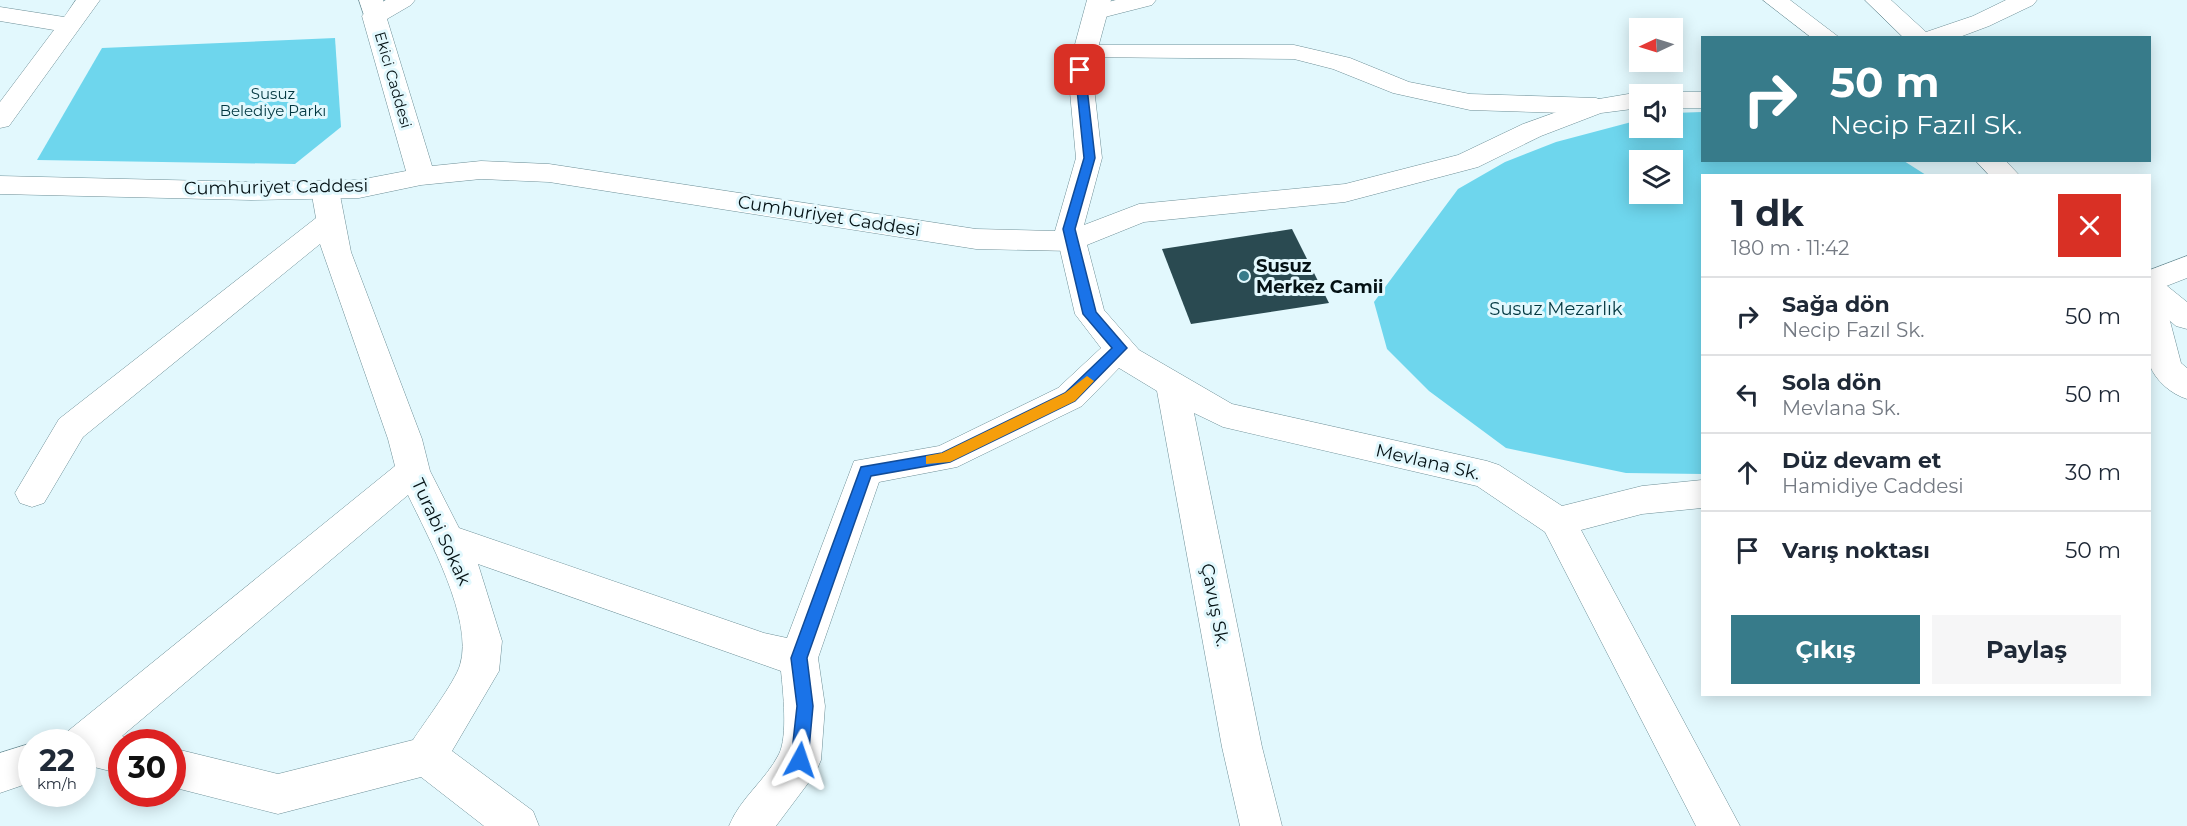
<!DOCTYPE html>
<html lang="tr">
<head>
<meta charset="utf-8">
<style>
  :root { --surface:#fff; --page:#f6f6f7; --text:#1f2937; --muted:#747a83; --line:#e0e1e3; --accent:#377b8a }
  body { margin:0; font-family:Montserrat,sans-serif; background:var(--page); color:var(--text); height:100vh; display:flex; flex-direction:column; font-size:22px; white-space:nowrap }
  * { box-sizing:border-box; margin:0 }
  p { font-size:20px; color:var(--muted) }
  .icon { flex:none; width:33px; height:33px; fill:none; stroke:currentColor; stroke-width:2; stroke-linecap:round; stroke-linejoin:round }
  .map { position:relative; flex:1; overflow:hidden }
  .side { position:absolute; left:1701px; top:174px; width:450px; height:522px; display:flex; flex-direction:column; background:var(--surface); border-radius:0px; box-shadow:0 3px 15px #0003 }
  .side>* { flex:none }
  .top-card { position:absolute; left:1701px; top:36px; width:450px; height:126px; border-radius:0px; box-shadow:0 3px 15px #0003; background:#377b8a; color:#fff; overflow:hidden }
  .needle { width:39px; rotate:266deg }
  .controls { position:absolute; left:1629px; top:18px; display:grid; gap:12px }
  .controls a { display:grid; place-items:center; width:54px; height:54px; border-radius:0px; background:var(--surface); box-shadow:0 3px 15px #0003; font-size:30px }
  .speed { position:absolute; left:18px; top:729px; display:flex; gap:12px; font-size:30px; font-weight:700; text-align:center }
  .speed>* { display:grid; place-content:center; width:78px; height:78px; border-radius:50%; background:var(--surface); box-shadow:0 3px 15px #0003; line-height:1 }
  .speed small { font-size:15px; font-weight:400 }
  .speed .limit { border:9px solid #d22; background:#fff; color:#111 }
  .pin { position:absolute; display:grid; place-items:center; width:51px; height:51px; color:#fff; margin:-26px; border-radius:12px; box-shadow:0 3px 9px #0006 }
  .me { position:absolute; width:66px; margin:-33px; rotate:5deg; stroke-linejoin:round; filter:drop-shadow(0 0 4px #0008) }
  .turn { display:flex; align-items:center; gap:21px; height:126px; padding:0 30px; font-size:27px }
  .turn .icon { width:78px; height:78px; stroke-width:2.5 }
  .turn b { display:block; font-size:42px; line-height:51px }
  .round { display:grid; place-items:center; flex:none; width:63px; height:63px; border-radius:0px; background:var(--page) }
  .overview { display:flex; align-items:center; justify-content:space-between; height:102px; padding:0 30px }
  h1 { font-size:36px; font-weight:700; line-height:45px }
  .action { display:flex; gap:12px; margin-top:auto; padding:12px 30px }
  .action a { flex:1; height:69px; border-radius:0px; background:var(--accent); color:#fff; font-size:24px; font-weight:700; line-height:69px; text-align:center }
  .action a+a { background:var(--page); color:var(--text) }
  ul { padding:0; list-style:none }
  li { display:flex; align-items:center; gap:18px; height:78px; padding:0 30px; border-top:2px solid var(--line) }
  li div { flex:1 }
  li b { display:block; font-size:22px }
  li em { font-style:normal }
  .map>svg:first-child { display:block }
</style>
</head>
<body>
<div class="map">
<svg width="2187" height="826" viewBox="0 0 2187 826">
  <rect width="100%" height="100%" fill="#e2f8fd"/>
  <g fill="#6ed6ed" fill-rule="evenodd">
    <path d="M335,38L341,127L295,164L37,160L102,48Z"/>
    <path d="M1702,112V160L1904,161L1926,175L1702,176V474L1626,473L1506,448L1429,391L1387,349L1374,302L1458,189L1505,162L1556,142L1639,120L1640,128H1672L1673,113ZM1640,160H1672V194H1640Z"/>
  </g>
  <path fill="#2a4a51" d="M1292,229L1329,303L1191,324L1162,249Z"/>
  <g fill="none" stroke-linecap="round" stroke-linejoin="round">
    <g stroke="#6d8f97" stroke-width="1">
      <g id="street">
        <path d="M76,0H100L9,126L0,128V102L54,30L0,21V7L64,17Z"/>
        <path d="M359,0H383L386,16L382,21H366Z"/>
        <path d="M1116,0H1156L1152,5L1097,19L1089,17L1085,12L1089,7Z"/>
        <path d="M1865,0H1891L1926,32L1973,16L2006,0H2037L2033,5L1989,26L1957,38H1904Z"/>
        <path d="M1085,45H1294L1350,58L1409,82L1470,94L1596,98L1605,101L1609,106L1605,111L1596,114L1470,110L1393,93L1333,69L1294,59L1076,57L1073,52L1076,47Z"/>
        <path d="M325,181L335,184L339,190L351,252L422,439L430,471L459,528L764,633L787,638L854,461L939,446L1058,388L1101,348L1075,314L1058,241L1062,234L1072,231L1082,234L1086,241L1104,310L1139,350L1232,404L1487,461L1499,465L1562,506L1642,486L1702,480V508L1642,514L1581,530L1740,826H1696L1545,532L1477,486L1223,427L1194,413L1262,747L1282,826H1240L1222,747L1157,391L1119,368L1082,406L957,467L879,482L818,658L825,706L821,760L815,774L776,826H729C740,798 766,780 779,754C788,736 783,691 781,671L478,564L502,641L499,671L452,751L533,811L539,826H484L421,777L278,814L172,787V748L278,774L413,740C424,723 455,682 460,665C474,620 428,537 408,495L122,736L137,742H122V774L82,764V742H62L68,731L395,466L388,439L320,244L83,437L44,503L32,507L20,503L15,493L59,419L316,218L311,190L315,184Z"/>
        <path d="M2187,256V278L2151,292L2161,295L2165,302L2181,363L2187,368V399C2171,394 2156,381 2150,366V270Z"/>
        <path d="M32,743V782L0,793V753Z"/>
      </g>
    </g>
    <g stroke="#6d8f97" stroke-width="1">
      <g id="secondary">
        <path d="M386,0H415L411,5L387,19L432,166L481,161L549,164L976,229L1055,231L1076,158L1068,70L1087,0H1111L1092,70L1102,158L1084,225L1139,204L1345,184L1458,155L1523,124L1587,101L1640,92L1649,94H1640V108L1601,113L1541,136L1478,167L1345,202L1144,222L1072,251L976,249L549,182L481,179L421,185L359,198L251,200L0,194V176L251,182L359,180L406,171L362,16L366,11Z"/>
        <path d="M1763,0H1790L1840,38H1812Z"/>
        <path d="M1672,92H1702V108H1672V94H1663Z"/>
        <path d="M1975,160H2005L2020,176H1990Z"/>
        <path d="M2150,278L2161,281L2187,302V329L2176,326L2150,304Z"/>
      </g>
    </g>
    <use href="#street" fill="#fff" fill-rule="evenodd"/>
    <use href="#secondary" fill="#fff" fill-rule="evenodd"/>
  </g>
  <path fill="#1a73e8" stroke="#114b97" stroke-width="1.5" d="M1080,67L1085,70L1095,158L1075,229L1096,312L1127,348L1075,401L950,462L871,476L807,658L813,706L808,760L806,766L800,769L794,766L791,760L797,706L791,658L861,467L942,453L1065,393L1112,348L1083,314L1063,229L1084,158L1075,70Z"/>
  <path fill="#f59e0b" d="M1087,376L1094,381L1075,401L950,462L926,464V456L942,453L1065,393Z"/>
  <circle fill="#377b8a" stroke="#e2f8fd" stroke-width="2" cx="1244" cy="276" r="6"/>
  <g text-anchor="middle" stroke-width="6" stroke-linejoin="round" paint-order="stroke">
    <g font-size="15" fill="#051215" stroke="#e2f8fd">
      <text transform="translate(393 80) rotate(74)" y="5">Ekici Caddesi</text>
    </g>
    <g font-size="15" fill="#023740" stroke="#e2f8fd">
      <text x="273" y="99">Susuz<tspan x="273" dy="17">Belediye Parkı</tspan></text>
    </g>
    <g font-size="18" fill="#051215" stroke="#e2f8fd">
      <text transform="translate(276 187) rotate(-1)" y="6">Cumhuriyet Caddesi</text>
      <text transform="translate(829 216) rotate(9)" y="6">Cumhuriyet Caddesi</text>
      <text transform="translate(1428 462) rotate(13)" y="6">Mevlana Sk.</text>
      <text transform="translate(441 532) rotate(65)" y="6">Turabi Sokak</text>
      <text transform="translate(1215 605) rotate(79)" y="6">Çavuş Sk.</text>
    </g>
    <g font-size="18" font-weight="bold" fill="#051215" stroke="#e2f8fd" text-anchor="start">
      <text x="1256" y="272">Susuz<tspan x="1256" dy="21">Merkez Camii</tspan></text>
    </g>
    <g font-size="18" fill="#023740" stroke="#e2f8fd">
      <text x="1556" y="315">Susuz Mezarlık</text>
    </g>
  </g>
</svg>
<div class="controls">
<a><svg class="needle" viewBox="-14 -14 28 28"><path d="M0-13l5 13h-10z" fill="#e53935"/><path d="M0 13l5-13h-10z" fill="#747a83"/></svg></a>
<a><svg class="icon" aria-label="sound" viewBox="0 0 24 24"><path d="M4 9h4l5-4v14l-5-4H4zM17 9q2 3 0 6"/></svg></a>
<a><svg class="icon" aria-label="layers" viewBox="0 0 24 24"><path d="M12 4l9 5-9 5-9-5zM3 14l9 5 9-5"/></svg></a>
</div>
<div class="speed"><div>22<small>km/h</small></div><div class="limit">30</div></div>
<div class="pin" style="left:1080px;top:70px;background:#d93025"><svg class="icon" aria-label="arrive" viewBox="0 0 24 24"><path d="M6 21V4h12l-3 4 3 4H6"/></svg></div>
<svg class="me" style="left:800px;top:760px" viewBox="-20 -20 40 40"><path d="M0-17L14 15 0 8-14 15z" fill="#1a73e8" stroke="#fff" stroke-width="4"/></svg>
<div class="top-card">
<div class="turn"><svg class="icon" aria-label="right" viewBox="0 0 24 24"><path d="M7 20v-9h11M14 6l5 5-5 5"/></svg><div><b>50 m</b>Necip Fazıl Sk.</div></div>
</div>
<section class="side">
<div class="overview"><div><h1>1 dk</h1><p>180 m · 11:42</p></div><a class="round" style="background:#d93025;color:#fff"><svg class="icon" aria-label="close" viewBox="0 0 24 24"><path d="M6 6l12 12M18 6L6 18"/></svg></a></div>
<ul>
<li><svg class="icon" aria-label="right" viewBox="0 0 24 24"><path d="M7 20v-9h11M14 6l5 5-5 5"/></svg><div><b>Sağa dön</b><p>Necip Fazıl Sk.</p></div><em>50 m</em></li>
<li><svg class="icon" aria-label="left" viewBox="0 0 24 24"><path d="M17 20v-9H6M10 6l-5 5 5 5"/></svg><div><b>Sola dön</b><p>Mevlana Sk.</p></div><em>50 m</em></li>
<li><svg class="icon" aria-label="ahead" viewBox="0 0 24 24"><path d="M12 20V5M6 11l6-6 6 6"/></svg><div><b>Düz devam et</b><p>Hamidiye Caddesi</p></div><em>30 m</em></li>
<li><svg class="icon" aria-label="arrive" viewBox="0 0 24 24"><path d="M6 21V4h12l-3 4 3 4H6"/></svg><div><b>Varış noktası</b></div><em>50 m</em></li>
</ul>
<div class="action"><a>Çıkış</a><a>Paylaş</a></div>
</section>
</div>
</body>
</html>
